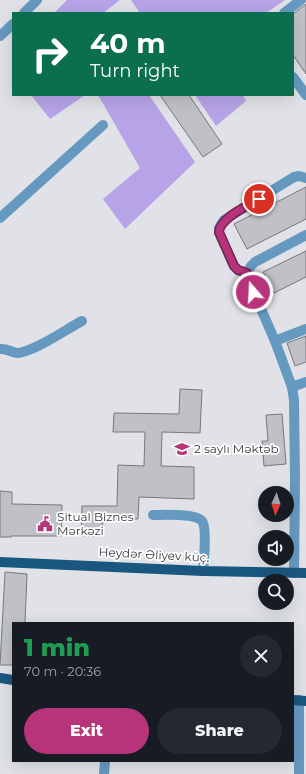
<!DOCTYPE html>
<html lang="en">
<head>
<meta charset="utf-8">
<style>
  :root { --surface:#171b24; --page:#242831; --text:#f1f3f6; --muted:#9ea1a6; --accent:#b7347b }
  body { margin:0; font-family:Montserrat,sans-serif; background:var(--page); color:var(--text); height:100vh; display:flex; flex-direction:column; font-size:15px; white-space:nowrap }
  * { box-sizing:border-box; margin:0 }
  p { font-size:13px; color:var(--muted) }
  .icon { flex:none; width:22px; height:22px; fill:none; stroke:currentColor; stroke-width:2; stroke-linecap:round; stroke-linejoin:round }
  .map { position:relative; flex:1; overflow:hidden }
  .sheet { position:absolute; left:12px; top:622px; width:282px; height:140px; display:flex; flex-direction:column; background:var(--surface); border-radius:0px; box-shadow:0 4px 16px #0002 }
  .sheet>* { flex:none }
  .top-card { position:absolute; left:12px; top:12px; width:282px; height:84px; border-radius:0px; box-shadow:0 4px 16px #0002; background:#0b6e4f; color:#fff; overflow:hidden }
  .needle { width:26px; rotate:183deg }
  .controls { position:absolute; left:258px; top:486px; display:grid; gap:8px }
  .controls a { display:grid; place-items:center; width:36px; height:36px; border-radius:50%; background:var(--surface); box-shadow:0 4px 16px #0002; font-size:20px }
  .pin { position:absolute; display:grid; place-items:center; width:34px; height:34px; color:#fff; margin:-17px; border:2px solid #fff; border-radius:50%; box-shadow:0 1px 4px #0007 }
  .me { position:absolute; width:44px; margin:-22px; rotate:341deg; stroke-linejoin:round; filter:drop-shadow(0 0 3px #0008) }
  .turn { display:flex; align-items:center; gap:14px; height:84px; padding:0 12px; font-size:18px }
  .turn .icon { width:52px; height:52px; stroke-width:2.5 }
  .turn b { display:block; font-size:28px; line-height:34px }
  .round { display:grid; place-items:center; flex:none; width:42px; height:42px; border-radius:21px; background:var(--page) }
  .headline { display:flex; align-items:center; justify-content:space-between; height:68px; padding:0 12px }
  h1 { font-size:24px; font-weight:800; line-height:30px; color:#1e9e55 }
  .button { display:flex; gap:8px; margin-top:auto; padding:8px 12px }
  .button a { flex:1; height:46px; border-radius:24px; background:var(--accent); color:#fff; font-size:16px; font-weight:800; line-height:46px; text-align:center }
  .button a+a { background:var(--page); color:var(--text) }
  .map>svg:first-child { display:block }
</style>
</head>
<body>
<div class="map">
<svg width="306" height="774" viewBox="0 0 306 774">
  <rect width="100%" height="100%" fill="#e0e2e7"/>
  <g fill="#b7a4e8">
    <path d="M67,0H120L103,13H54Z"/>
    <path d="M131,0H285L266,13H140Z"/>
    <path d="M31,95H85L50,119Z"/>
    <path d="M98,95H149L195,162L125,229L103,199L140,168Z"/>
    <path d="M195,95H243L246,101L216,126Z"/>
  </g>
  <g fill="#c0c1c6" stroke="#77787c">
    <path d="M306,4V74L293,55V14Z"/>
    <path d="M160,95H189L222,144L203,157Z"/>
    <path d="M306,187V219L247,249L234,224Z"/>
    <path d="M306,251V277L274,293L263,272Z"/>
    <path d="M306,336V362L295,366L287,343Z"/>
    <path d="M180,389L202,390L200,433L162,432L161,466L194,467V499L139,497L138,519H103L102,536H81L82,506H117L118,465L144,466L145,432H113L114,413L179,414Z"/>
    <path d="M282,414L286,464L264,466L262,441H268L266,415Z"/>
    <path d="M0,491L12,492V504L62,505L61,536H11V537H0Z"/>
    <path d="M5,572L27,574L25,623H13V665H0Z"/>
  </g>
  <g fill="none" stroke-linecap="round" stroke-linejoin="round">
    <g stroke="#6699c0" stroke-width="10">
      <path d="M24,13L37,0"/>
      <path d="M284,13L301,0"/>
      <path d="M0,36L13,24"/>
      <path d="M293,77L306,95"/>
      <path d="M0,218L103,125"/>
      <path d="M247,273L238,270L234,266L219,233V228L224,220L294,177L299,176L306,178"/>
      <path d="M275,341L306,329"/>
      <path d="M0,349C7,348 12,353 18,353C35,351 65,330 82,321"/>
      <path d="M292,387L306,382"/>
      <path d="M153,515C163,515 195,513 202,521C207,527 204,561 203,571"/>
      <path d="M294,573L295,480L294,400L292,387L275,341L248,279C247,271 249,267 255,262L306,235"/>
      <path d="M104,774L105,761"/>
      <path d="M299,774V700"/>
    </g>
    <g stroke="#1a5780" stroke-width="10">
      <path d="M0,562L203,571L306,573"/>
      <path d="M0,678L13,680"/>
      <path d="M293,700L306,701"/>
    </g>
  </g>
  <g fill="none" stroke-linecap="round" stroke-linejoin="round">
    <g stroke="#772250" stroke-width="10">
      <path id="route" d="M253,292L248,279L247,273L238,270L234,266L219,232C220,218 247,206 259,199"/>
    </g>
    <use href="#route" stroke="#b7347b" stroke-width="7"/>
  </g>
  <defs>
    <g id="school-bare" transform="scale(1.2)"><path d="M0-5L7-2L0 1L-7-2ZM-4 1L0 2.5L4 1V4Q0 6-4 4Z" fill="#b7347b" stroke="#fff" stroke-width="2.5" paint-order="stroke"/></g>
    <g id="civic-bare" transform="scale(1.2)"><path d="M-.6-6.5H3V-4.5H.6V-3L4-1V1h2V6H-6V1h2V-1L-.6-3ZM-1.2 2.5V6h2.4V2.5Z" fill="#b7347b" stroke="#fff" stroke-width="2.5" paint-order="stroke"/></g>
  </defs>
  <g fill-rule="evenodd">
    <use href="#school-bare" x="182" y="449"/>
    <use href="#civic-bare" x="45" y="524"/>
  </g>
  <g text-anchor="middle" stroke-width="3.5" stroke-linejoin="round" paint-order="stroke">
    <g font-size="12" fill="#363839" stroke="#fff" text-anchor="start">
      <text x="194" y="453">2 saylı Məktəb</text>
      <text x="57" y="521">Situal Biznes<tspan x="57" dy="14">Mərkəzi</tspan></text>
    </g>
    <g font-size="12" fill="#363839" stroke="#fff">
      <text transform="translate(154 555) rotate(3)" y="4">Heydər Əliyev küç.</text>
    </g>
  </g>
</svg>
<div class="controls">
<a><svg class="needle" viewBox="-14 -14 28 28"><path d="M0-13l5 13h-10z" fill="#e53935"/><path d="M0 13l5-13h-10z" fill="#9ea1a6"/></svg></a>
<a><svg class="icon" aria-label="sound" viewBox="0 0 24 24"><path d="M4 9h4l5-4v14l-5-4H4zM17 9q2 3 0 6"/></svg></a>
<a><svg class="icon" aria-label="search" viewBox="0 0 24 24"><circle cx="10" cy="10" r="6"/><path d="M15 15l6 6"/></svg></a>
</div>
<div class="pin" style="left:259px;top:199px;background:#d93025"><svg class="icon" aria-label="arrive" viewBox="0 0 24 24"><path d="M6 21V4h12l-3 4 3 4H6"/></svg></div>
<svg class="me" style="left:253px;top:292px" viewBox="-20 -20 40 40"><circle r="17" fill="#b7347b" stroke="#fff" stroke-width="3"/><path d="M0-11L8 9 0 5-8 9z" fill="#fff"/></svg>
<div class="top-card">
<div class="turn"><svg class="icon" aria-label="right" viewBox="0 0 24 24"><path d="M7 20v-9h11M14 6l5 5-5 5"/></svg><div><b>40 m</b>Turn right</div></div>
</div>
<section class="sheet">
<div class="headline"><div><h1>1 min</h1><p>70 m · 20:36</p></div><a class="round"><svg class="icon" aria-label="close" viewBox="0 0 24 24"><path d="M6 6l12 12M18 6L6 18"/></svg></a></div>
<div class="button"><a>Exit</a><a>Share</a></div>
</section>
</div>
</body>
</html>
